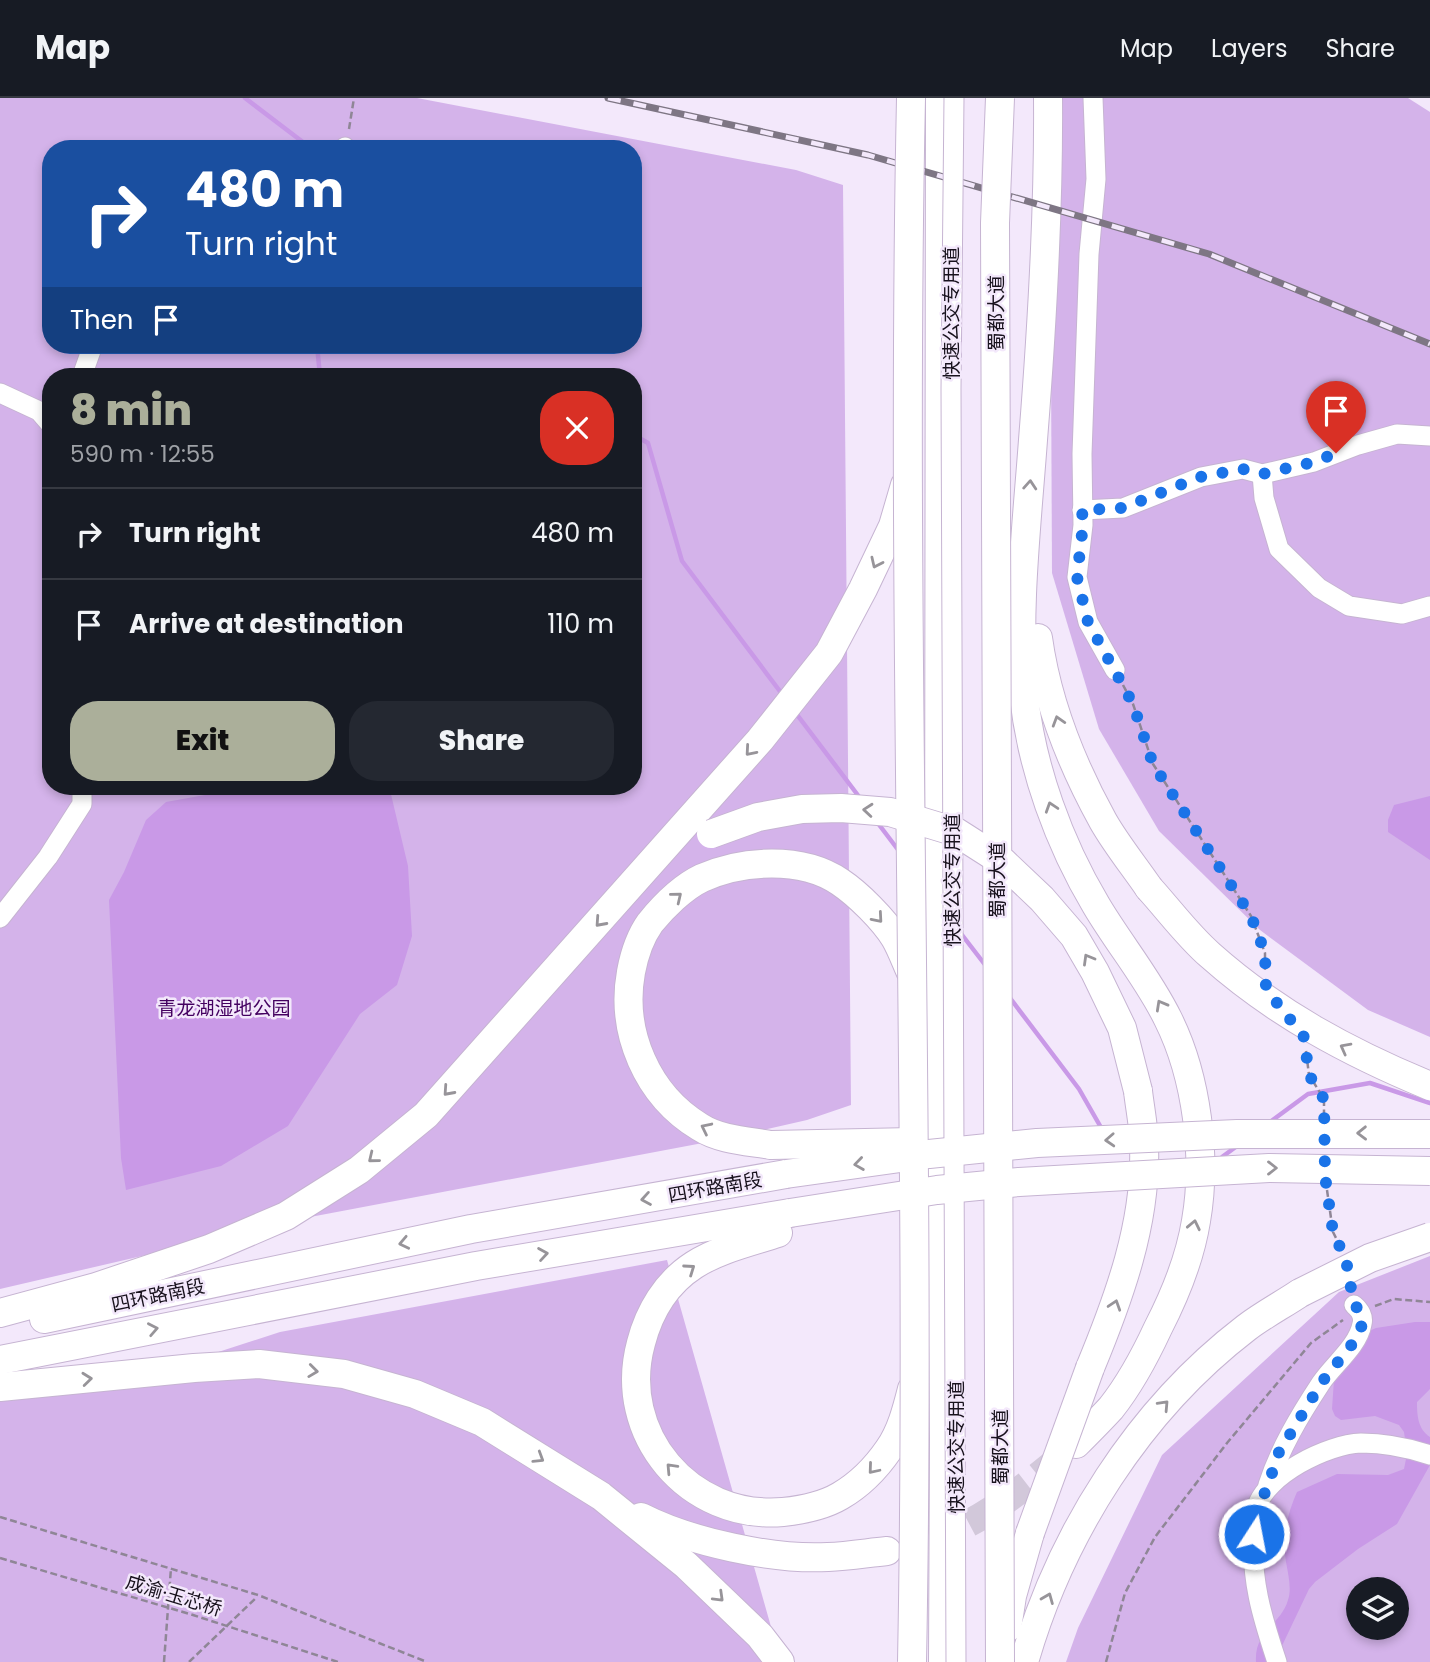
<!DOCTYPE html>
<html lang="en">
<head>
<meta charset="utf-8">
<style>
  :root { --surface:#171b24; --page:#242831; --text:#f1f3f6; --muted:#9ea1a6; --line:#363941; --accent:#abaf9a }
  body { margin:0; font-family:Poppins,"Noto Sans SC",sans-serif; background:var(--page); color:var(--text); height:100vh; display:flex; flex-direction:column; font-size:26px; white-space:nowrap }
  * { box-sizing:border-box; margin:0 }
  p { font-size:23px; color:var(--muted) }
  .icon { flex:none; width:38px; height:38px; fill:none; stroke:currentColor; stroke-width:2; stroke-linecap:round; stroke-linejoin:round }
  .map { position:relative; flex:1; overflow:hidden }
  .details { position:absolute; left:42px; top:270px; width:600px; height:427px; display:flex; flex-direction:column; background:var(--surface); border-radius:28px; box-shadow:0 4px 10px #0003 }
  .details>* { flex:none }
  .banner { position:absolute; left:42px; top:42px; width:600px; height:214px; border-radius:28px; box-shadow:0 4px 10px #0003; background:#1a4fa0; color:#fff; overflow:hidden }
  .buttons { position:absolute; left:1346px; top:1479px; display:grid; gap:14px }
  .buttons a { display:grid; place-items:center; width:63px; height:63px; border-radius:50%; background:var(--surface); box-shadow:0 4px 10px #0003; font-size:35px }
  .pin { position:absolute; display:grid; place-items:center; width:60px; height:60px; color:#fff; margin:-72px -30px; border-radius:50% 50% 50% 0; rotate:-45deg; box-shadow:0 0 7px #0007 }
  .pin .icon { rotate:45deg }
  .me { position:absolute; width:77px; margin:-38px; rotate:11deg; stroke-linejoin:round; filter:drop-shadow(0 0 5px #0008) }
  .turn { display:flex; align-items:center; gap:24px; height:147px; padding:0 28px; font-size:32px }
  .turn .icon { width:91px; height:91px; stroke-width:2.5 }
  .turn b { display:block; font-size:49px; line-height:60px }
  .then { display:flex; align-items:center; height:66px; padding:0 28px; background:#0003; gap:14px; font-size:26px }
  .round { display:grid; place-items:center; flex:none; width:74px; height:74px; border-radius:28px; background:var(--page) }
  .headline { display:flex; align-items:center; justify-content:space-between; height:119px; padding:0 28px }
  h1 { font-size:42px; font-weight:800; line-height:52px; color:var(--accent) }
  .action { display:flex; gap:14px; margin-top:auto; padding:14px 28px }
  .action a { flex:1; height:80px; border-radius:28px; background:var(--accent); color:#111; font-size:28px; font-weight:800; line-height:80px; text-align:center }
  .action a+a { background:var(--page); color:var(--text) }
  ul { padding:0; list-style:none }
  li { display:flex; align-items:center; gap:21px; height:91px; padding:0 28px; border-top:2px solid var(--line) }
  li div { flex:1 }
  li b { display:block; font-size:26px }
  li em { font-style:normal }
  header { display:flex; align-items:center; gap:42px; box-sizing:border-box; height:98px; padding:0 35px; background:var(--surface); border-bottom:2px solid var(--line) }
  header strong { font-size:33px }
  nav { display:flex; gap:38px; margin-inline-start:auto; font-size:24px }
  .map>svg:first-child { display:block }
</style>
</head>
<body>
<header>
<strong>Map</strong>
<nav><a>Map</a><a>Layers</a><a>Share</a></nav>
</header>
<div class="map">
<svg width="1430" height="1564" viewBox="0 0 1430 1564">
  <rect width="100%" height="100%" fill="#f3e8fb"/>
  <g fill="#d4b3ea" fill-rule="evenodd">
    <path d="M0,0H417L796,72L843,87L851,1007L807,1022L724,1041L305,1120L0,1191ZM51,51H634V247H51ZM51,278H634V688H51Z"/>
    <path d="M1062,0H1408L1430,14V939L1368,912L1260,832L1159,733L1099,631L1052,475L1051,264Z"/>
    <path d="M1430,1158V1564H1066L1078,1530L1162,1357L1339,1194ZM1358,1491H1396V1530H1358Z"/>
    <path d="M667,1162L781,1564H0V1301L172,1269L280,1234Z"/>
  </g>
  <g fill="#c999e7">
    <path d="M255,688H389L408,768L412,838L397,887L360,916L288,1028L221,1068L126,1092L121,1060L109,802L124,774L146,722L166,704Z"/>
    <path d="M1430,698V762L1388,734V722L1394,707Z"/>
    <path d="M1415,1224H1430V1291L1417,1304C1417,1318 1418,1331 1430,1339V1367L1397,1426L1358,1451L1315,1484L1309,1491L1280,1552L1276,1564H1256C1254,1532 1281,1527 1288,1502C1292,1490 1288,1476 1286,1464C1282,1438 1287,1417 1297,1394L1337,1376L1388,1377L1404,1371L1407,1356L1404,1334L1399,1327L1375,1318L1341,1322L1335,1318L1332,1311L1335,1267L1365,1235L1376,1230Z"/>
  </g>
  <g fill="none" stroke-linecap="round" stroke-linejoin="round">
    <g stroke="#c999e7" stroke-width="4.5">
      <path d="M245,0L312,51"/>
      <path d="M317,247L320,278"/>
      <path d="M634,337L648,345L682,463L782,596"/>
      <path d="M795,614L860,700"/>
      <path d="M877,724L899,753"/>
      <path d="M959,833L986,868"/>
      <path d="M1010,900L1079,991L1103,1033"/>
      <path d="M1270,1024L1308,996L1370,985L1430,1005"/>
      <path d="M1222,1059L1237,1048"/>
    </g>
    <path stroke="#d2c8da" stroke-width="28" stroke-dasharray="28 14" stroke-linecap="butt" d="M930,1441C978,1428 1026,1388 1064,1357"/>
    <g stroke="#c6b4d2" stroke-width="21">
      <g id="minor">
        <path d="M1093,0L1096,81L1089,156L1082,356L1083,427L1077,479L1088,524L1115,572"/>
        <path d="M344,51L345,49"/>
        <path d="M82,278L93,247"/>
        <path d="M0,295L39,313L51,327"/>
        <path d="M1262,376L1264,400L1279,451L1319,490L1349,508L1402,516L1430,508"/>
        <path d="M1082,412L1123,410L1201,379L1243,371L1262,376L1314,364L1358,347L1397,336L1430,338"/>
        <path d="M0,820L48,759L82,706V688"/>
        <path d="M1268,1387C1280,1350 1300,1317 1321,1285C1334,1266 1358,1248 1362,1226C1364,1219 1360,1212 1354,1207"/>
        <path d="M1277,1564C1262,1519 1250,1480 1254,1432C1255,1426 1254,1417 1256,1411C1265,1377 1328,1346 1361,1345C1384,1345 1409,1350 1430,1357"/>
      </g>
    </g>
    <g stroke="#c6b4d2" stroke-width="26">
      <path id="major" d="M938,0L937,860L942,1341L941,1564"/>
    </g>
    <g stroke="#c6b4d2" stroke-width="30">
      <g id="highway">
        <path d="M1048,0C1049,114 1042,229 1033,342C1027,425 1016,516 1024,599C1032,671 1059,745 1096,807C1119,846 1148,880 1168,921C1197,979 1207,1060 1196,1123C1190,1160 1175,1197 1158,1230C1145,1258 1130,1286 1111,1310C1100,1322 1088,1334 1076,1346"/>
        <path d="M1038,540C1047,605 1071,665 1103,723C1116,746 1134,768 1149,790"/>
        <path d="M771,1047C748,1043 720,1042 700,1029C647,997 620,934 631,874C634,858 640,839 650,825C663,809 683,789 702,780C742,762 802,758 840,784C858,796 884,822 895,840C902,852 907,867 913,879"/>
        <path d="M778,1135C750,1144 719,1151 694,1167C666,1185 649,1214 641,1245C616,1336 689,1422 783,1414C802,1412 823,1408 840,1398C859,1387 876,1370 889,1351C901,1334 907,1311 912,1291"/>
        <path d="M0,1215L96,1189L209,1151L286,1118L359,1072L426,1017L760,642L829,555L863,491L893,428L905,387"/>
        <path d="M44,1221L471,1131L786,1076"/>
        <path d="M0,1262L476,1168L790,1115"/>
        <path d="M1090,1270C1119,1200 1147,1124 1144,1047C1144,1029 1140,1011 1138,993"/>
        <path d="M0,1289L194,1270L259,1266L344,1276L415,1296L482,1324L601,1398L686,1467L760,1538L780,1564"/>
        <path d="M641,1419C690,1444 773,1462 828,1459C848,1458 867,1455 887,1453"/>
        <path d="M1007,1530L1012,1498L1030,1435"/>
        <path d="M1024,1564C1061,1435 1139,1312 1246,1230C1263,1217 1282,1207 1300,1195"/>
      </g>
    </g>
    <g stroke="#8f8696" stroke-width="2.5" stroke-dasharray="7 3.5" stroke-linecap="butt">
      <path d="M349,31L354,0"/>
      <path d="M1123,587L1133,606L1153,666L1251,818L1265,855V872"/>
      <path d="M1306,953L1309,977L1324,1001V1016"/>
      <path d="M1327,1092L1333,1134L1341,1150"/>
      <path d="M1375,1208L1394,1201L1430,1204"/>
      <path d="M0,1419L258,1497L427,1564"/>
      <path d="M164,1564L171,1470"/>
      <path d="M189,1564L257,1499"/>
      <path d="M1106,1564L1125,1495L1155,1439L1227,1345L1311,1245L1343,1222"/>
    </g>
    <use href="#minor" stroke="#fff" stroke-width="19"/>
    <use href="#major" stroke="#fff" stroke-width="24"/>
    <use href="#highway" stroke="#fff" stroke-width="28"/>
    <g stroke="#7e7684" stroke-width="7">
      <path id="rail" d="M608,0L868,57L1209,156L1430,246"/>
    </g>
    <use href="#rail" stroke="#f3e8fb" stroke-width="4.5" stroke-dasharray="13" stroke-linecap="butt"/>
    <g stroke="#c6b4d2" stroke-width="21" stroke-linecap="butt">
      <path id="minor-bridge" d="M954,0L951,291L956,1564"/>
    </g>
    <g stroke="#c6b4d2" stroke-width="30" stroke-linecap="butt">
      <g id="highway-bridge">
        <path d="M911,0C900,521 922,1043 912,1564"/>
        <path d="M711,736L758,719L802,711L841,710L890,714L956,734L1003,764L1042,801L1074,838L1095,874L1122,930L1138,993"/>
        <path d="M1149,790C1169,812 1188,838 1210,857C1275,915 1350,955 1430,988"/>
        <path d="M771,1047L912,1044"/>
        <path d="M786,1076L929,1056L1037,1045L1237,1036H1430"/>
        <path d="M790,1115L937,1092L1019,1084L1269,1070L1430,1073"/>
        <path d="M1300,1195L1370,1160L1430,1139"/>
        <path d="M1030,1435L1090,1270"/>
        <path d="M1000,1564L995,125L1000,0"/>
      </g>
    </g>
    <path stroke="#8f8696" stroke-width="2.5" stroke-dasharray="7 3.5" stroke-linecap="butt" d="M0,1460L193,1517L338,1564"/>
    <use href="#minor-bridge" stroke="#fff" stroke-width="19"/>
    <use href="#highway-bridge" stroke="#fff" stroke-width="28"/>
  </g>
  <defs><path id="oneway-chevron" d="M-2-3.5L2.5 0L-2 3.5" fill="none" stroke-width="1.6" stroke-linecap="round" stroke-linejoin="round" transform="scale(1.75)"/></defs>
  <g stroke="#979499">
    <use href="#oneway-chevron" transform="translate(1030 387) rotate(-86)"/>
    <use href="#oneway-chevron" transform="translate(876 465) rotate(115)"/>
    <use href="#oneway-chevron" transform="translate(1058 623) rotate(-107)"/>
    <use href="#oneway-chevron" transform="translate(750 653) rotate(131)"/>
    <use href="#oneway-chevron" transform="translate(1051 709) rotate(-108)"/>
    <use href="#oneway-chevron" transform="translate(868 712) rotate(-175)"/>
    <use href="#oneway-chevron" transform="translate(677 799) rotate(-39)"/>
    <use href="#oneway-chevron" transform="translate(878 820) rotate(49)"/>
    <use href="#oneway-chevron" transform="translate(600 824) rotate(132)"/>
    <use href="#oneway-chevron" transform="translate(1088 861) rotate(-120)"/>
    <use href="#oneway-chevron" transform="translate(1161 907) rotate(-119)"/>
    <use href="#oneway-chevron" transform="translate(1345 950) rotate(-152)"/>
    <use href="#oneway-chevron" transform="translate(448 993) rotate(132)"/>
    <use href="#oneway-chevron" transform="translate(706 1030) rotate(-154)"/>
    <use href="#oneway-chevron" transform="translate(1362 1035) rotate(179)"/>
    <use href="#oneway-chevron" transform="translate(1110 1042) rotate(177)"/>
    <use href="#oneway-chevron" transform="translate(373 1060) rotate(141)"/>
    <use href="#oneway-chevron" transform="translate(859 1066) rotate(172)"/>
    <use href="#oneway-chevron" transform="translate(1272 1070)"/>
    <use href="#oneway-chevron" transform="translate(646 1101) rotate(170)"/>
    <use href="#oneway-chevron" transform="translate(1194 1127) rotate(-78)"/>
    <use href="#oneway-chevron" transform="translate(404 1145) rotate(168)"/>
    <use href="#oneway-chevron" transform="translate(543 1156) rotate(-9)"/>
    <use href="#oneway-chevron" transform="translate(690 1171) rotate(-35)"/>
    <use href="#oneway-chevron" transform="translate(1115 1207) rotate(-72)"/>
    <use href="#oneway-chevron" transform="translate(153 1231) rotate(-11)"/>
    <use href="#oneway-chevron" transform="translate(313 1273) rotate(7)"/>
    <use href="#oneway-chevron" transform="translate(87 1281) rotate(-6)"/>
    <use href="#oneway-chevron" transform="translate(1164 1307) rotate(-47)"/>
    <use href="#oneway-chevron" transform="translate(539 1360) rotate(32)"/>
    <use href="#oneway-chevron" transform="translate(671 1370) rotate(-133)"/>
    <use href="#oneway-chevron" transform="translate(873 1371) rotate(130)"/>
    <use href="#oneway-chevron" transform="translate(719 1499) rotate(44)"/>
    <use href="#oneway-chevron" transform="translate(1048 1500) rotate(-68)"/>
  </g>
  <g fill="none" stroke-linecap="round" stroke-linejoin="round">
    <path stroke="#1a73e8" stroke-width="12" stroke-dasharray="0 21.6" d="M1254,1436L1256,1410L1267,1391L1278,1356L1322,1284L1357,1240L1363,1224L1360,1212L1354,1207L1346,1162L1333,1134L1325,1078L1324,1001L1309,977L1304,939L1266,891L1265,855L1251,818L1153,666L1133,606L1088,524L1077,479L1083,427L1082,412L1123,410L1200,379L1243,371L1262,376L1314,364L1336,355"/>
  </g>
  <g text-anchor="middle" stroke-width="5" stroke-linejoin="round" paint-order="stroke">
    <g font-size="19" fill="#18121d" stroke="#f3e8fb">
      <text transform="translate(951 215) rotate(-90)" y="7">快速公交专用道</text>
      <text transform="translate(996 215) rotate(-90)" y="7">蜀都大道</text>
      <text transform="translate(952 782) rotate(-90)" y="7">快速公交专用道</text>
      <text transform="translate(997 782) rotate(-90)" y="7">蜀都大道</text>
      <text transform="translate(715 1089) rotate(-10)" y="7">四环路南段</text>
      <text transform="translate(158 1197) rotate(-12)" y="7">四环路南段</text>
      <text transform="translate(956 1349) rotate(-90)" y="7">快速公交专用道</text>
      <text transform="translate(1000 1349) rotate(-90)" y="7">蜀都大道</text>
      <text transform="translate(174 1497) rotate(17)" y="7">成渝·玉芯桥</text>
    </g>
    <g font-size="19" fill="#440060" stroke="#f3e8fb">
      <text x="224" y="917">青龙湖湿地公园</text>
    </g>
  </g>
</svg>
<div class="buttons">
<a><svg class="icon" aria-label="layers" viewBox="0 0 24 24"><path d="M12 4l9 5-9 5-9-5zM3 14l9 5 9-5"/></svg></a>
</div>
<div class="pin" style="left:1336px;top:355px;background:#d93025"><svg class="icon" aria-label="arrive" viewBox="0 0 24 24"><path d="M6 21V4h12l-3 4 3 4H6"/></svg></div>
<svg class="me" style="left:1254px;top:1436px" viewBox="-20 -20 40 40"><circle r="17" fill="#1a73e8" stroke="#fff" stroke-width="3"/><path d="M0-11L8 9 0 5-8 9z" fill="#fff"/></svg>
<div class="banner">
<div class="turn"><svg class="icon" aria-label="right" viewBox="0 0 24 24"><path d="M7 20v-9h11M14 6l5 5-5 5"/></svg><div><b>480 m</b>Turn right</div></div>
<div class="then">Then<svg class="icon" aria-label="arrive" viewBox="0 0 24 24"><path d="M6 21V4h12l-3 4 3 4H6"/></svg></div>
</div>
<section class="details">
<div class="headline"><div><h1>8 min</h1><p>590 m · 12:55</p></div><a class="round" style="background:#d93025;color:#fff"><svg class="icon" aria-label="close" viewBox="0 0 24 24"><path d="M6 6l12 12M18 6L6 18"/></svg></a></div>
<ul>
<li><svg class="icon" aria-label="right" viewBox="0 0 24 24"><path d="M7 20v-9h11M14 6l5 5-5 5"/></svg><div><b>Turn right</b></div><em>480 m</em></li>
<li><svg class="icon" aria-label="arrive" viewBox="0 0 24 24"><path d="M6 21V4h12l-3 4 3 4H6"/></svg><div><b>Arrive at destination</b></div><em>110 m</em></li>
</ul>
<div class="action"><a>Exit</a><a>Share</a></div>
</section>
</div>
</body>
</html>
